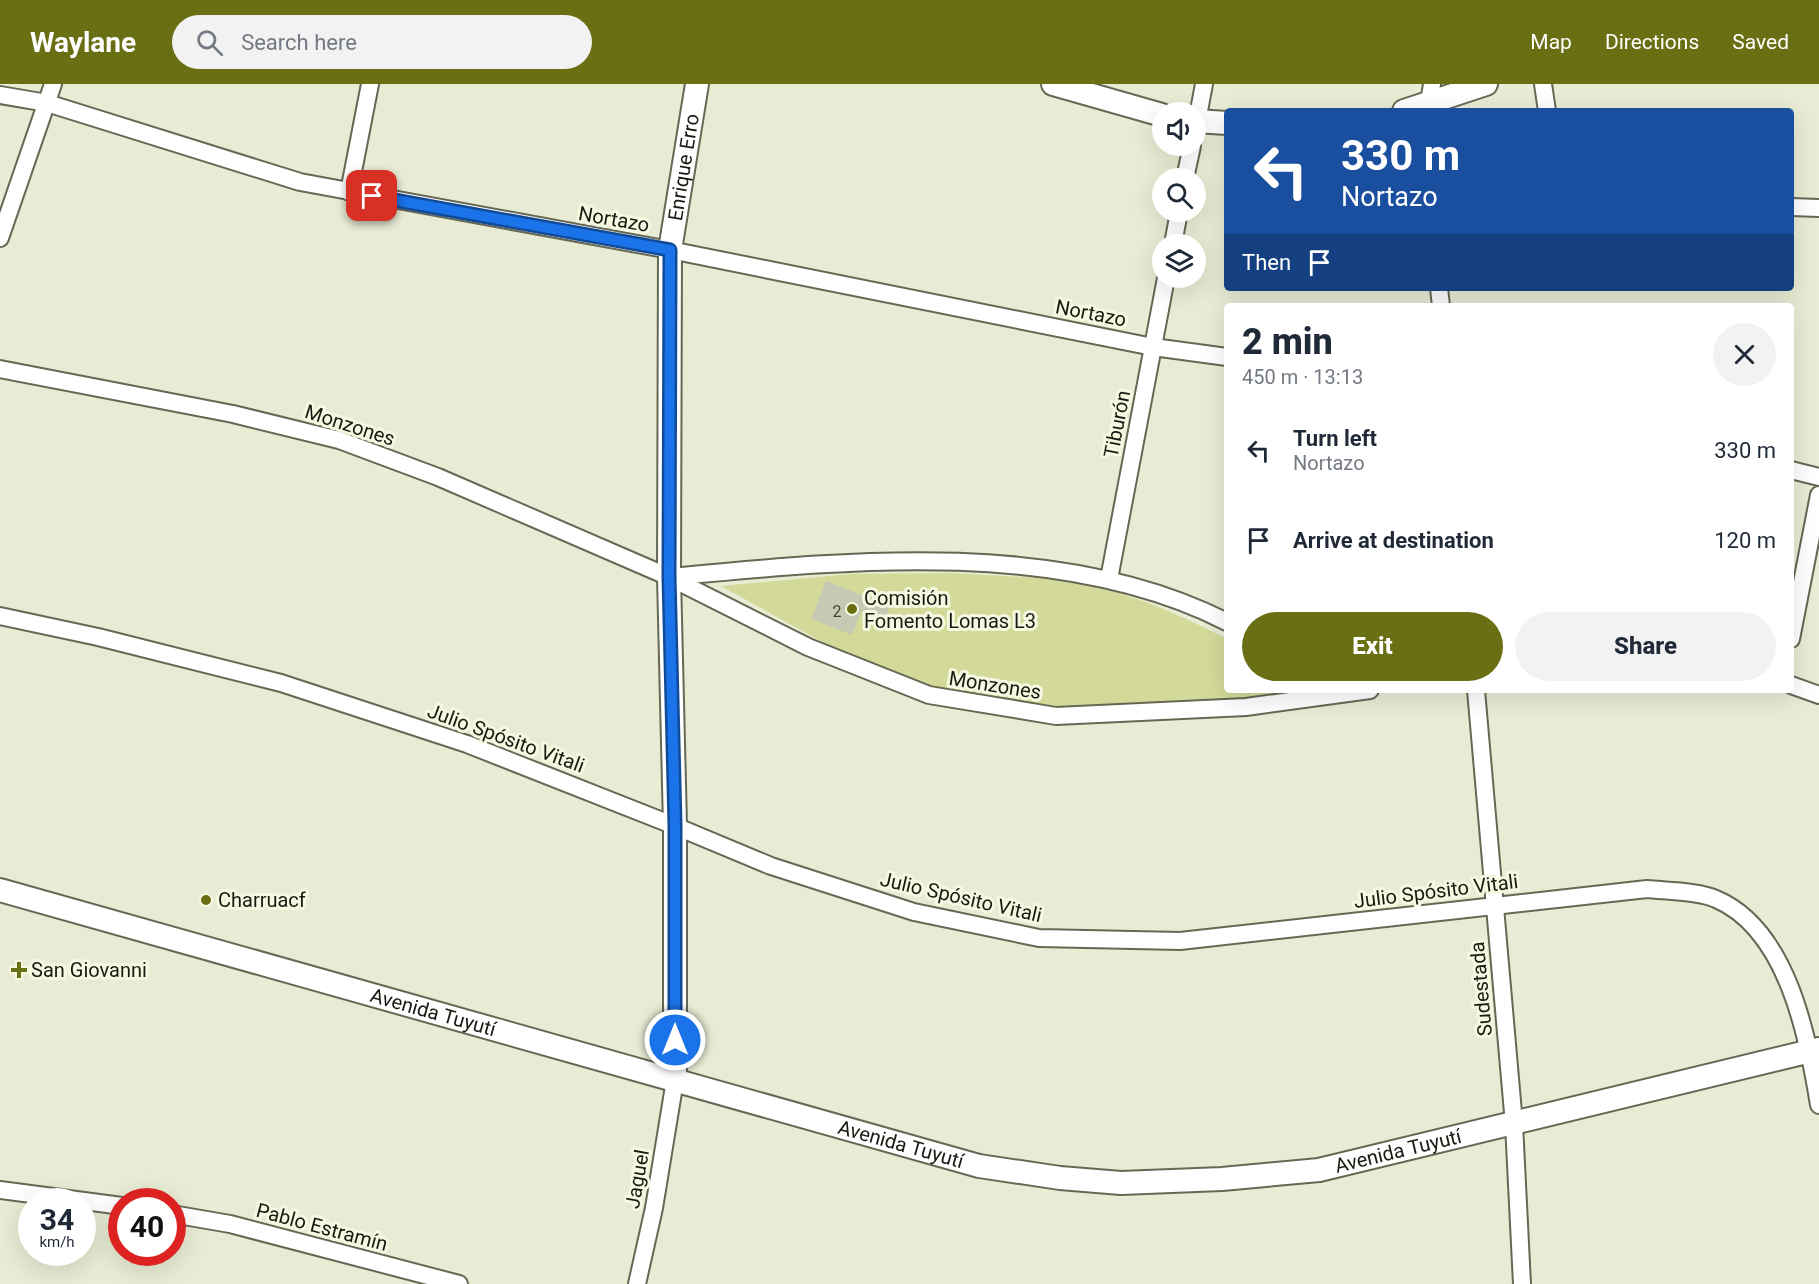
<!DOCTYPE html>
<html lang="en">
<head>
<meta charset="utf-8">
<style>
  :root { --surface:#fff; --page:#f2f2f3; --text:#1f2937; --muted:#747a83; --accent:#6a6f14 }
  body { margin:0; font-family:Roboto,sans-serif; background:var(--page); color:var(--text); height:100vh; display:flex; flex-direction:column; font-size:22px; white-space:nowrap }
  * { box-sizing:border-box; margin:0 }
  p { font-size:20px; color:var(--muted) }
  .icon { flex:none; width:33px; height:33px; fill:none; stroke:currentColor; stroke-width:2; stroke-linecap:round; stroke-linejoin:round }
  .map { position:relative; flex:1; overflow:hidden }
  .drawer { position:absolute; left:1224px; top:219px; width:570px; height:390px; display:flex; flex-direction:column; background:var(--surface); border-radius:6px; box-shadow:0 6px 24px #0002 }
  .drawer>* { flex:none }
  .top-card { position:absolute; left:1224px; top:24px; width:570px; height:183px; border-radius:6px; box-shadow:0 6px 24px #0002; background:#1a4fa0; color:#fff; overflow:hidden }
  .buttons { position:absolute; left:1152px; top:18px; display:grid; gap:12px }
  .buttons a { display:grid; place-items:center; width:54px; height:54px; border-radius:50%; background:var(--surface); box-shadow:0 6px 24px #0002; font-size:30px }
  .speed { position:absolute; left:18px; top:1104px; display:flex; gap:12px; font-size:30px; font-weight:700; text-align:center }
  .speed>* { display:grid; place-content:center; width:78px; height:78px; border-radius:50%; background:var(--surface); box-shadow:0 6px 24px #0002; line-height:1 }
  .speed small { font-size:15px; font-weight:400 }
  .speed .limit { border:9px solid #d22; background:#fff; color:#111 }
  .pin { position:absolute; display:grid; place-items:center; width:51px; height:51px; color:#fff; margin:-26px; border-radius:12px; box-shadow:0 3px 9px #0006 }
  .me { position:absolute; width:66px; margin:-33px; rotate:0deg; stroke-linejoin:round; filter:drop-shadow(0 0 4px #0008) }
  .turn { display:flex; align-items:center; gap:21px; height:126px; padding:0 18px; font-size:27px }
  .turn .icon { width:78px; height:78px; stroke-width:2.5 }
  .turn b { display:block; font-size:42px; line-height:51px }
  .then { display:flex; align-items:center; height:57px; padding:0 18px; background:#0003; gap:12px; font-size:22px }
  .round { display:grid; place-items:center; flex:none; width:63px; height:63px; border-radius:32px; background:var(--page) }
  .overview { display:flex; align-items:center; justify-content:space-between; height:102px; padding:0 18px }
  h1 { font-size:36px; font-weight:800; line-height:45px }
  .primary-button { display:flex; gap:12px; margin-top:auto; padding:12px 18px }
  .primary-button a { flex:1; height:69px; border-radius:36px; background:var(--accent); color:#fff; font-size:24px; font-weight:800; line-height:69px; text-align:center }
  .primary-button a+a { background:var(--page); color:var(--text) }
  ul { padding:0; list-style:none }
  li { display:flex; align-items:center; gap:18px; height:90px; padding:0 18px }
  li div { flex:1 }
  li b { display:block; font-size:22px }
  li em { font-style:normal }
  header { display:flex; align-items:center; gap:36px; box-sizing:border-box; height:84px; padding:0 30px; background:var(--accent); color:#fff }
  header strong { font-size:28px }
  nav { display:flex; gap:33px; margin-inline-start:auto; font-size:21px }
  .search { width:420px; height:54px; background:var(--page); display:flex; align-items:center; gap:15px; box-sizing:border-box; padding:0 21px; border-radius:33px; color:var(--muted); font-size:22px }
  .map>svg:first-child { display:block }
</style>
</head>
<body>
<header>
<strong>Waylane</strong>
<div class="search"><svg class="icon" aria-label="search" viewBox="0 0 24 24"><circle cx="10" cy="10" r="6"/><path d="M15 15l6 6"/></svg>Search here</div>
<nav><a>Map</a><a>Directions</a><a>Saved</a></nav>
</header>
<div class="map">
<svg width="1819" height="1200" viewBox="0 0 1819 1200">
  <rect width="100%" height="100%" fill="#e9ecd4"/>
  <path fill="#d3da99" d="M953,489C994,492 1037,492 1077,499C1131,509 1179,530 1227,555V606H1296L1304,612L1056,625L930,607L831,563L721,502L850,490Z"/>
  <path fill="#c7cab3" d="M826,497L890,522L884,537L861,528L852,551L811,535Z"/>
  <g fill="none" stroke-linecap="round" stroke-linejoin="round">
    <g stroke="#666854" stroke-width="20">
      <g id="street">
        <path d="M1543,0L1547,27"/>
        <path d="M0,11L47,19L300,98L670,166L1153,263L1227,273"/>
        <path d="M1428,26L1432,0"/>
        <path d="M1196,43L1204,0"/>
        <path d="M1185,94L1192,62"/>
        <path d="M349,108L370,0"/>
        <path d="M1791,123L1819,124"/>
        <path d="M0,154L53,0"/>
        <path d="M1173,160L1179,128"/>
        <path d="M1439,204L1441,222"/>
        <path d="M0,285L233,330L339,356L438,393L669,493L808,563L929,611L1056,632L1246,623L1370,606"/>
        <path d="M1791,386L1819,393"/>
        <path d="M670,493C849,476 1062,454 1227,538"/>
        <path d="M1109,495L1166,194"/>
        <path d="M0,532L98,553L281,599L467,660L675,742L771,782L914,828L1039,854L1180,857L1647,805C1666,807 1699,807 1716,815C1787,845 1808,952 1819,1021"/>
        <path d="M1791,555L1819,411"/>
        <path d="M1791,601L1819,611"/>
        <path d="M1476,606L1514,1040L1522,1200"/>
        <path d="M0,1106L122,1122"/>
        <path d="M172,1130L230,1140L459,1200"/>
        <path d="M637,1200L654,1124L675,996"/>
      </g>
    </g>
    <g stroke="#666854" stroke-width="26">
      <g id="secondary">
        <path d="M1053,0L1162,31"/>
        <path d="M1404,27L1486,0"/>
        <path d="M1196,37L1227,39"/>
        <path id="s1" d="M0,806L979,1082L1060,1094L1121,1099L1222,1095L1319,1086L1819,965"/>
        <path id="s2" d="M675,996V742L669,493L670,166L697,0"/>
      </g>
    </g>
    <use href="#street" stroke="#fff" stroke-width="16"/>
    <use href="#secondary" stroke="#fff" stroke-width="22"/>
  </g>
  <g fill="none" stroke-linecap="round" stroke-linejoin="round">
    <g stroke="#114b97" stroke-width="15">
      <path id="route" d="M372,112L670,166L669,493L675,741V956"/>
    </g>
    <use href="#route" stroke="#1a73e8" stroke-width="10"/>
  </g>
  <g fill="#6a6f14" stroke="#f6f9e1" stroke-width="2">
    <circle cx="852" cy="525" r="6"/>
    <circle cx="206" cy="816" r="6"/>
    <path d="M16 877h6v6h6v6h-6v6h-6v-6h-6v-6h6z"/>
  </g>
  <g text-anchor="middle" stroke-width="6" stroke-linejoin="round" paint-order="stroke">
    <g font-size="16" fill="#44463a">
      <text x="837" y="533">2</text>
    </g>
    <g font-size="20" fill="#191a11" stroke="#f6f9e1">
      <text dy="7" stroke="none"><textPath href="#s2" startOffset="914">Enrique Erro</textPath></text>
      <text transform="translate(614 135) rotate(10)" y="7">Nortazo</text>
      <text transform="translate(1091 229) rotate(11)" y="7">Nortazo</text>
      <text transform="translate(1117 340) rotate(-79)" y="7">Tiburón</text>
      <text transform="translate(350 341) rotate(18)" y="7">Monzones</text>
      <text transform="translate(995 601) rotate(9)" y="7">Monzones</text>
      <text transform="translate(506 654) rotate(20)" y="7">Julio Spósito Vitali</text>
      <text transform="translate(1436 807) rotate(-7)" y="7">Julio Spósito Vitali</text>
      <text transform="translate(961 813) rotate(13)" y="7">Julio Spósito Vitali</text>
      <text transform="translate(1481 905) rotate(-95)" y="7">Sudestada</text>
      <text dy="7" stroke="none"><textPath href="#s1" startOffset="450">Avenida Tuyutí</textPath></text>
      <text dy="7" stroke="none"><textPath href="#s1" startOffset="936">Avenida Tuyutí</textPath></text>
      <text dy="7" stroke="none"><textPath href="#s1" startOffset="1440">Avenida Tuyutí</textPath></text>
      <text transform="translate(637 1095) rotate(-80)" y="7">Jaguel</text>
      <text transform="translate(322 1143) rotate(15)" y="7">Pablo Estramín</text>
    </g>
    <g font-size="20" fill="#191a11" stroke="#f6f9e1" text-anchor="start">
      <text x="864" y="521">Comisión<tspan x="864" dy="23">Fomento Lomas L3</tspan></text>
      <text x="218" y="823">Charruacf</text>
      <text x="31" y="893">San Giovanni</text>
    </g>
  </g>
</svg>
<div class="buttons">
<a><svg class="icon" aria-label="sound" viewBox="0 0 24 24"><path d="M4 9h4l5-4v14l-5-4H4zM17 9q2 3 0 6"/></svg></a>
<a><svg class="icon" aria-label="search" viewBox="0 0 24 24"><circle cx="10" cy="10" r="6"/><path d="M15 15l6 6"/></svg></a>
<a><svg class="icon" aria-label="layers" viewBox="0 0 24 24"><path d="M12 4l9 5-9 5-9-5zM3 14l9 5 9-5"/></svg></a>
</div>
<div class="speed"><div>34<small>km/h</small></div><div class="limit">40</div></div>
<div class="pin" style="left:372px;top:112px;background:#d93025"><svg class="icon" aria-label="arrive" viewBox="0 0 24 24"><path d="M6 21V4h12l-3 4 3 4H6"/></svg></div>
<svg class="me" style="left:675px;top:956px" viewBox="-20 -20 40 40"><circle r="17" fill="#1a73e8" stroke="#fff" stroke-width="3"/><path d="M0-11L8 9 0 5-8 9z" fill="#fff"/></svg>
<div class="top-card">
<div class="turn"><svg class="icon" aria-label="left" viewBox="0 0 24 24"><path d="M17 20v-9H6M10 6l-5 5 5 5"/></svg><div><b>330 m</b>Nortazo</div></div>
<div class="then">Then<svg class="icon" aria-label="arrive" viewBox="0 0 24 24"><path d="M6 21V4h12l-3 4 3 4H6"/></svg></div>
</div>
<section class="drawer">
<div class="overview"><div><h1>2 min</h1><p>450 m · 13:13</p></div><a class="round"><svg class="icon" aria-label="close" viewBox="0 0 24 24"><path d="M6 6l12 12M18 6L6 18"/></svg></a></div>
<ul>
<li><svg class="icon" aria-label="left" viewBox="0 0 24 24"><path d="M17 20v-9H6M10 6l-5 5 5 5"/></svg><div><b>Turn left</b><p>Nortazo</p></div><em>330 m</em></li>
<li><svg class="icon" aria-label="arrive" viewBox="0 0 24 24"><path d="M6 21V4h12l-3 4 3 4H6"/></svg><div><b>Arrive at destination</b></div><em>120 m</em></li>
</ul>
<div class="primary-button"><a>Exit</a><a>Share</a></div>
</section>
</div>
</body>
</html>
